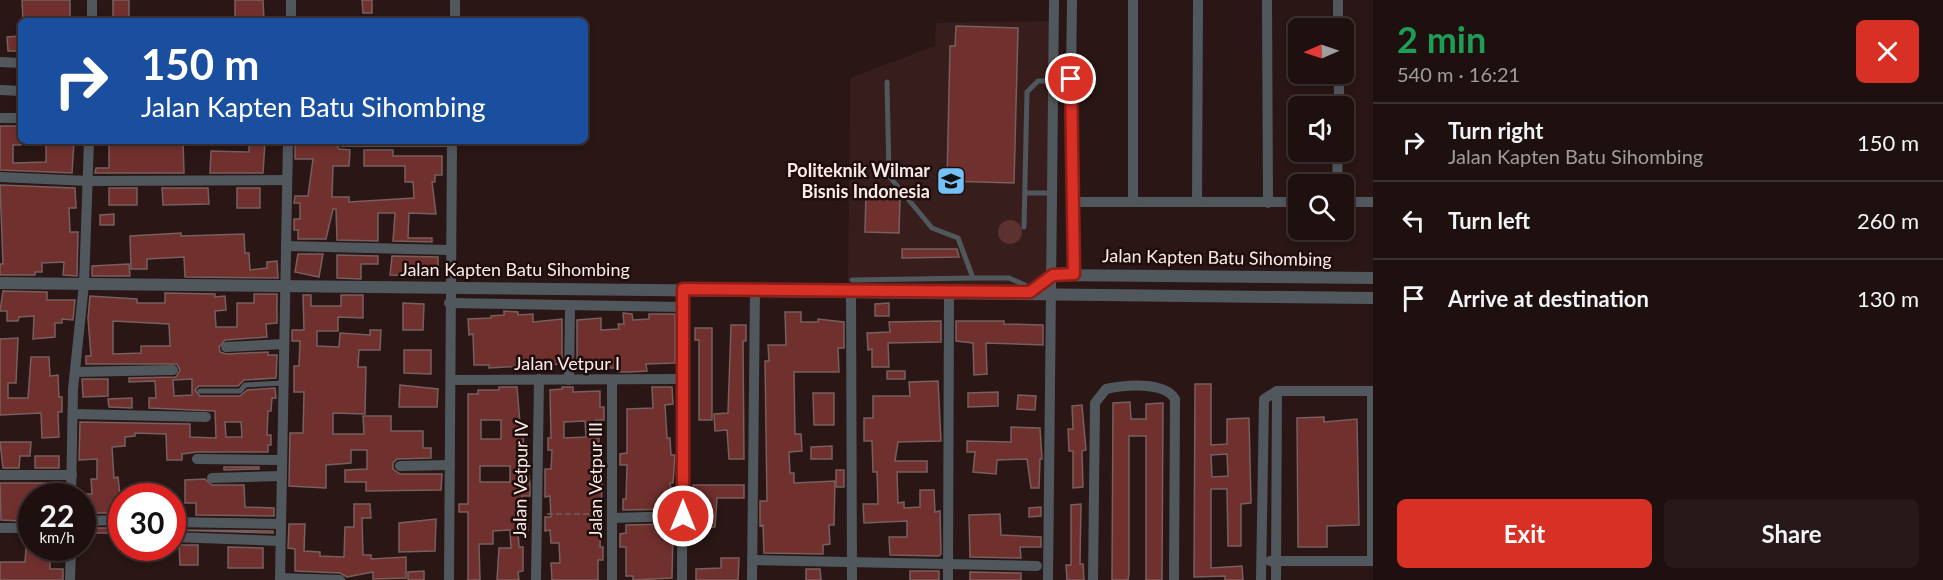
<!DOCTYPE html>
<html lang="en">
<head>
<meta charset="utf-8">
<style>
  :root { --surface:#1f1010; --page:#271919; --text:#f1f3f6; --muted:#a19d9f; --line:#3c3030; --accent:#d93025 }
  body { margin:0; font-family:Lato,sans-serif; background:var(--page); color:var(--text); height:100vh; display:flex; flex-direction:column; font-size:22px; white-space:nowrap }
  * { box-sizing:border-box; margin:0 }
  p { font-size:20px; color:var(--muted) }
  .icon { flex:none; width:33px; height:33px; fill:none; stroke:currentColor; stroke-width:2; stroke-linecap:round; stroke-linejoin:round }
  .map { position:relative; flex:1; overflow:hidden }
  .side { display:flex; flex-direction:column; background:var(--surface); width:570px }
  .side>* { flex:none }
  .guide { position:absolute; left:18px; top:18px; width:570px; height:126px; border-radius:9px; box-shadow:0 3px 9px #0003,0 0 0 2px var(--line); background:#1a4fa0; color:#fff; overflow:hidden }
  .needle { width:39px; rotate:268deg }
  .buttons { position:absolute; left:1288px; top:18px; display:grid; gap:12px }
  .buttons a { display:grid; place-items:center; width:66px; height:66px; border-radius:9px; background:var(--surface); box-shadow:0 3px 9px #0003,0 0 0 2px var(--line); font-size:30px }
  .speed { position:absolute; left:18px; top:483px; display:flex; gap:12px; font-size:30px; font-weight:700; text-align:center }
  .speed>* { display:grid; place-content:center; width:78px; height:78px; border-radius:50%; background:var(--surface); box-shadow:0 3px 9px #0003,0 0 0 2px var(--line); line-height:1 }
  .speed small { font-size:15px; font-weight:400 }
  .speed .limit { border:9px solid #d22; background:#fff; color:#111 }
  .pin { position:absolute; display:grid; place-items:center; width:51px; height:51px; color:#fff; margin:-26px; border:3px solid #fff; border-radius:50%; box-shadow:0 2px 6px #0007 }
  .me { position:absolute; width:66px; margin:-33px; rotate:0deg; stroke-linejoin:round; filter:drop-shadow(0 0 4px #0008) }
  .turn { display:flex; align-items:center; gap:21px; height:126px; padding:0 24px; font-size:27px }
  .turn .icon { width:78px; height:78px; stroke-width:2.5 }
  .turn b { display:block; font-size:42px; line-height:51px }
  .round { display:grid; place-items:center; flex:none; width:63px; height:63px; border-radius:9px; background:var(--page) }
  .overview { display:flex; align-items:center; justify-content:space-between; height:102px; padding:0 24px }
  h1 { font-size:36px; font-weight:700; line-height:45px; color:#1e9e55 }
  .button { display:flex; gap:12px; margin-top:auto; padding:12px 24px }
  .button a { flex:1; height:69px; border-radius:9px; background:var(--accent); color:#fff; font-size:24px; font-weight:700; line-height:69px; text-align:center }
  .button a+a { background:var(--page); color:var(--text) }
  ul { padding:0; list-style:none }
  li { display:flex; align-items:center; gap:18px; height:78px; padding:0 24px; border-top:2px solid var(--line) }
  li div { flex:1 }
  li b { display:block; font-size:22px }
  li em { font-style:normal }
  main { display:flex; flex:1; min-height:0 }
  .map>svg:first-child { display:block }
</style>
</head>
<body>
<main>
<div class="map">
<svg width="1373" height="580" viewBox="0 0 1373 580">
  <rect width="100%" height="100%" fill="#291615"/>
  <path fill="#371e1c" d="M1055,21L1051,284H848L850,78L935,46L936,23Z"/>
  <circle fill="#5b3230" cx="1010" cy="232" r="12"/>
  <g fill="#70302e" stroke="#775f5d" stroke-width="1.5" fill-rule="evenodd">
    <path d="M22,0H70V17H33V21H23Z"/>
    <rect x="113" y="0" width="16" height="21"/>
    <path d="M235,0H263L264,21H235Z"/>
    <path d="M362,0H372V13H363Z"/>
    <path d="M956,26L1018,28L1014,183L947,181L950,46H955Z"/>
    <path d="M20,36L21,51H8L7,37Z"/>
    <path d="M0,126H21V145H13V163L46,162V141H74L72,173L0,170Z"/>
    <path d="M109,141H183L184,173H95L96,168H109Z"/>
    <path d="M249,141H265L263,173H210L211,151L249,152Z"/>
    <path d="M295,141H335L339,149L350,150L349,166H333L332,197H349V202L414,198L413,182H405V166H364V150H393V156H442V175H435V182H432L436,214L409,213L408,238H432V242L393,241L395,213H378V241L337,240L336,209H333L326,239H298V230H294V219H300V203H294L295,196H308L313,159H295Z"/>
    <path d="M0,185L75,188L76,208H69L70,232H78L77,276L63,275L64,262L42,263V272H35V275H0V264H3Z"/>
    <rect x="109" y="188" width="28" height="17"/>
    <path d="M162,188H208L209,204L163,205Z"/>
    <rect x="237" y="188" width="23" height="20"/>
    <path d="M866,192L896,193L900,198L899,233L865,232Z"/>
    <path d="M114,214V225H100V215Z"/>
    <path d="M181,233V236L244,234L245,253H249L250,270L267,268V262L277,261L278,278L185,277L184,257L147,259V269H131L130,236Z"/>
    <path d="M902,249H957L959,257L902,258Z"/>
    <path d="M298,254H323L319,277L295,272Z"/>
    <path d="M337,255L378,256V264H361V279L337,278Z"/>
    <path d="M392,256L438,257V276L390,275Z"/>
    <path d="M129,264L130,276H92V266Z"/>
    <path d="M3,291L47,292V300H75L73,320L62,319V323H55V337L33,339L34,316L19,317L18,321H7V311H0Z"/>
    <path d="M165,293L215,294V297L225,296L226,310L215,311L216,327H237V303H254V294H277V323L266,324L267,337L225,340L219,347L220,352L226,354L268,352V355H277L276,378L244,380L238,386H199L195,390L200,396H240L247,390L275,388L276,398H272L271,411H268L267,435H271V445H268V452H197L182,454V460H167L166,434L135,433V436L125,437V446L112,447L114,478L118,477L122,513H82V494H92L91,479H97V459L79,460L80,422L190,424V437L216,438L215,411L149,408V398H156L155,381L129,382V378L176,377L180,370L177,364H86V356H91L88,318L90,296L137,299V303H165ZM113,321L169,324L170,346H141V353L113,354ZM192,379V395L174,396L173,380ZM225,422H241L242,437H226Z"/>
    <path d="M303,295H311V306H341V295H363V318L338,317V331H317V346L339,347L340,333L370,335V330H381L380,350H359L358,367H366L365,414L333,413V434H364L363,416H391V431H423V448H431V458L397,459L393,463V469L400,474H442L441,490L366,491V482H345V470L367,469V450H351V463L326,465V488L289,486L290,433H303L304,392H294V366H299L300,341H292V330H304Z"/>
    <path d="M403,303L424,304L423,330H403Z"/>
    <path d="M889,303V316H875V304Z"/>
    <path d="M504,311L518,312V315L533,314V322L562,319V364L489,368V365H474L473,334L469,335L468,319L491,318V316L504,315Z"/>
    <path d="M785,312H801V322H818V319L844,322V348H838L839,372H794L795,434H801L802,451L789,452L790,473H794V483L835,481L834,525H829L830,544L823,545V554L764,553L763,525L760,526V501H767L765,361H769L768,345H786Z"/>
    <path d="M623,313L632,314L633,320L649,319V314H675V363L646,364L647,371L631,372H618V368H604V366L577,367V320L601,318V330L619,329L618,324H624Z"/>
    <path d="M941,321V342L888,343L889,367H872V349L868,350L867,333L890,332L889,322Z"/>
    <path d="M956,321H1004V324L1043,325V345L986,343L987,374L974,375L973,343L956,341Z"/>
    <path d="M731,325H746V341H743L744,459H729L727,430L715,431L714,414L728,413Z"/>
    <path d="M695,328H712V420H699V340H695Z"/>
    <path d="M18,338L16,383H8V398H28L31,357H49L50,376L58,375L59,397H62V412H58L59,437L42,438L41,413L0,415V339Z"/>
    <path d="M404,350H431V374L404,373Z"/>
    <rect x="887" y="371" width="18" height="8"/>
    <path d="M82,379H108V396L83,397Z"/>
    <path d="M938,381L941,441L898,442L895,461H927V472H897L898,503L904,502V508L920,507V490H934L935,512L940,511L941,554L939,556L890,555L889,537H907V521L864,523L863,504H878L877,472H873L872,441H864V418H873V396H910L909,382Z"/>
    <path d="M1195,384H1211V445L1227,444V419L1249,418L1251,503L1241,504V546H1228L1227,489H1211V568L1242,566L1243,580H1225V576L1194,577ZM1227,454L1228,476L1212,477L1211,455Z"/>
    <path d="M400,385L438,389L437,407H399Z"/>
    <path d="M499,387H517L520,423H524L523,450L519,451V468H522L523,476H529L530,484V496H522V516H527L528,530H518L519,547H523V571L518,572L519,580H497L499,548H511L510,530L493,531V544H479L480,580H468V512H459V504H468V394H478V390H499ZM481,420H501V439H481ZM480,466H510V482H480Z"/>
    <path d="M562,387H573V392L600,391V407H604V420H596L597,438H599L598,470L599,483H602L600,547H603V560H598V580H552L551,563H560L559,543H551L550,530L545,531V517H551L550,496L545,497V469H551L552,450H548V438H551L550,390L562,389ZM585,421L586,437L564,438V422Z"/>
    <path d="M652,387H672L673,404L665,405L667,438H670L671,455H675L673,483H670L674,509L623,510V499H626L627,465H620V454L627,453V409L653,408Z"/>
    <path d="M998,392V406L968,407V393Z"/>
    <path d="M813,393H834V425H814Z"/>
    <path d="M1018,395L1036,396L1035,410L1017,409Z"/>
    <path d="M132,398V408L109,407L108,399Z"/>
    <path d="M1130,402L1131,419H1146V404L1163,403L1162,580H1146V436H1129V573L1128,580H1112L1113,403Z"/>
    <path d="M1082,405L1086,450L1082,451L1083,487L1073,488V451H1069L1068,429H1073L1072,406Z"/>
    <path d="M1324,417V422L1357,419L1359,525L1327,526V547H1298L1297,418Z"/>
    <path d="M1011,427L1040,428L1042,459H1040L1039,488H1031L1027,459L997,460L996,474L973,472L975,452H967V441L1011,442Z"/>
    <path d="M0,442H31L30,456H20L19,468H3Z"/>
    <path d="M832,446V459H811V447Z"/>
    <rect x="35" y="456" width="24" height="12"/>
    <path d="M224,467H259V469L224,470Z"/>
    <rect x="836" y="470" width="8" height="17"/>
    <path d="M205,479L212,485H244L245,507L274,508V516L196,515V503H185V480Z"/>
    <path d="M0,483H60V496H29L28,515H32V527H25L19,521L1,520Z"/>
    <path d="M693,485H744V498H717L715,527H697Z"/>
    <path d="M354,504H370L371,518H362L363,555H371V559L406,557V578L373,579V572L347,577L340,573L295,571V549L288,548L289,524H305L304,551L320,552V556L344,557L345,527H354Z"/>
    <path d="M1081,504L1080,564H1083L1084,580H1067L1066,565H1071V505Z"/>
    <path d="M1041,507V516L1029,517V508Z"/>
    <path d="M1000,514L1001,535L1041,537V547H1020L1021,558L970,557L969,515Z"/>
    <path d="M436,519L435,551L399,552V523Z"/>
    <path d="M670,524V531H673L672,578L633,580V576H626V547H620V534L626,533V525Z"/>
    <rect x="84" y="528" width="36" height="5"/>
    <path d="M172,530L273,531V533Z"/>
    <path d="M179,545H198V565H180Z"/>
    <path d="M228,547L263,548V568H228Z"/>
    <path d="M26,548H50V569H63V580H0V562H25Z"/>
    <path d="M721,558H739L738,580H696V569L721,568Z"/>
    <path d="M806,569H820L821,580H806Z"/>
    <path d="M424,571V580H408V572Z"/>
    <rect x="910" y="571" width="29" height="9"/>
    <path d="M970,572L1021,573V580H970Z"/>
  </g>
  <g fill="none" stroke-linecap="round" stroke-linejoin="round">
    <path stroke="#705f5e" stroke-width="1.5" stroke-dasharray="6 3" stroke-linecap="butt" d="M547,514H602"/>
    <g stroke="#50585e" stroke-width="5">
      <path d="M887,82L889,176L932,228L958,238L973,278H1009L1025,285V292"/>
      <path d="M1026,193H1051"/>
      <path d="M1024,227L1027,92L1038,81H1054"/>
      <path d="M852,280L973,278"/>
      <path d="M200,391H240L245,385L283,383"/>
    </g>
    <g stroke="#50585e" stroke-width="10">
      <path d="M1072,0L1070,148L1074,275"/>
      <path d="M1267,0L1268,203"/>
      <path d="M1338,0V28"/>
      <path d="M92,21V0"/>
      <path d="M291,21V0"/>
      <path d="M455,21V0"/>
      <path d="M0,62L21,63"/>
      <path d="M0,90L21,91"/>
      <path d="M1339,106V74"/>
      <path d="M0,118H21"/>
      <path d="M342,142H452"/>
      <path d="M0,177L88,181L287,180"/>
      <path d="M1337,184L1338,152"/>
      <path d="M1072,202H1299"/>
      <path d="M1133,202V0"/>
      <path d="M1197,202L1198,0"/>
      <path d="M1344,202H1373"/>
      <path d="M286,246L450,250"/>
      <path d="M851,291L852,580"/>
      <path d="M449,303L682,307"/>
      <path d="M226,347L284,344"/>
      <path d="M75,372L173,370"/>
      <path d="M451,380L683,379"/>
      <path d="M569,380L570,306"/>
      <path d="M1372,391V561"/>
      <path d="M73,414L206,417"/>
      <path d="M197,459L281,460"/>
      <path d="M400,466L450,465"/>
      <path d="M0,475H72"/>
      <path d="M212,478L281,476"/>
      <path d="M71,496L73,389L84,284L89,141"/>
      <path d="M612,518L683,516"/>
      <path d="M82,521L122,520"/>
      <path d="M172,522L281,524"/>
      <path d="M0,528H18"/>
      <path d="M172,537L280,541"/>
      <path d="M752,560L1037,566"/>
      <path d="M1270,561H1373"/>
      <path d="M280,578L340,580"/>
      <path d="M70,580L71,548"/>
      <path d="M280,580L288,141"/>
      <path d="M449,580L452,141"/>
      <path d="M536,580L539,379"/>
      <path d="M612,580V381"/>
      <path d="M682,580L683,289"/>
      <path d="M752,580L755,290"/>
      <path d="M948,580L949,292"/>
      <path d="M1048,580L1054,0"/>
      <path d="M1093,580L1095,403L1106,389C1125,385 1164,381 1175,399L1174,580"/>
      <path d="M1261,580L1264,399L1277,391H1373"/>
      <path d="M1276,580L1277,391"/>
    </g>
    <g stroke="#50585e" stroke-width="12">
      <path d="M0,283L1373,298"/>
      <path d="M1030,292L1053,275L1373,278"/>
    </g>
  </g>
  <g fill="none" stroke-linecap="round" stroke-linejoin="round">
    <g stroke="#8d1f18" stroke-width="15">
      <path id="route" d="M683,516V289L1030,292L1053,275L1074,274L1071,79"/>
    </g>
    <use href="#route" stroke="#d93025" stroke-width="10"/>
  </g>
  <defs>
    <g id="university-square" transform="scale(1.5)"><rect x="-9" y="-9" width="18" height="18" rx="4" fill="#75c0f6" stroke="#1f0d0c"/><path d="M0-5L7-2L0 1L-7-2ZM-4 1L0 2.5L4 1V4Q0 6-4 4Z" fill="#111"/></g>
  </defs>
  <g fill-rule="evenodd">
    <use href="#university-square" x="951" y="181"/>
  </g>
  <g text-anchor="middle" stroke-width="5" stroke-linejoin="round" paint-order="stroke">
    <g font-size="18" font-weight="bold" fill="#f9ebe9" stroke="#1f0d0c" text-anchor="end">
      <text x="930" y="177">Politeknik Wilmar<tspan x="930" dy="21">Bisnis Indonesia</tspan></text>
    </g>
    <g font-size="18" fill="#f9ebe9" stroke="#1f0d0c">
      <text transform="translate(1217 258) rotate(1)" y="6">Jalan Kapten Batu Sihombing</text>
      <text x="515" y="276">Jalan Kapten Batu Sihombing</text>
      <text x="567" y="370">Jalan Vetpur I</text>
      <text transform="translate(521 479) rotate(-89)" y="6">Jalan Vetpur IV</text>
      <text transform="translate(596 480) rotate(-90)" y="6">Jalan Vetpur III</text>
    </g>
  </g>
</svg>
<div class="buttons">
<a><svg class="needle" viewBox="-14 -14 28 28"><path d="M0-13l5 13h-10z" fill="#e53935"/><path d="M0 13l5-13h-10z" fill="#a19d9f"/></svg></a>
<a><svg class="icon" aria-label="sound" viewBox="0 0 24 24"><path d="M4 9h4l5-4v14l-5-4H4zM17 9q2 3 0 6"/></svg></a>
<a><svg class="icon" aria-label="search" viewBox="0 0 24 24"><circle cx="10" cy="10" r="6"/><path d="M15 15l6 6"/></svg></a>
</div>
<div class="speed"><div>22<small>km/h</small></div><div class="limit">30</div></div>
<div class="pin" style="left:1071px;top:79px;background:#d93025"><svg class="icon" aria-label="arrive" viewBox="0 0 24 24"><path d="M6 21V4h12l-3 4 3 4H6"/></svg></div>
<svg class="me" style="left:683px;top:516px" viewBox="-20 -20 40 40"><circle r="17" fill="#d93025" stroke="#fff" stroke-width="3"/><path d="M0-11L8 9 0 5-8 9z" fill="#fff"/></svg>
<div class="guide">
<div class="turn"><svg class="icon" aria-label="right" viewBox="0 0 24 24"><path d="M7 20v-9h11M14 6l5 5-5 5"/></svg><div><b>150 m</b>Jalan Kapten Batu Sihombing</div></div>
</div>
</div>
<section class="side">
<div class="overview"><div><h1>2 min</h1><p>540 m · 16:21</p></div><a class="round" style="background:#d93025;color:#fff"><svg class="icon" aria-label="close" viewBox="0 0 24 24"><path d="M6 6l12 12M18 6L6 18"/></svg></a></div>
<ul>
<li><svg class="icon" aria-label="right" viewBox="0 0 24 24"><path d="M7 20v-9h11M14 6l5 5-5 5"/></svg><div><b>Turn right</b><p>Jalan Kapten Batu Sihombing</p></div><em>150 m</em></li>
<li><svg class="icon" aria-label="left" viewBox="0 0 24 24"><path d="M17 20v-9H6M10 6l-5 5 5 5"/></svg><div><b>Turn left</b></div><em>260 m</em></li>
<li><svg class="icon" aria-label="arrive" viewBox="0 0 24 24"><path d="M6 21V4h12l-3 4 3 4H6"/></svg><div><b>Arrive at destination</b></div><em>130 m</em></li>
</ul>
<div class="button"><a>Exit</a><a>Share</a></div>
</section>
</main>
</body>
</html>
